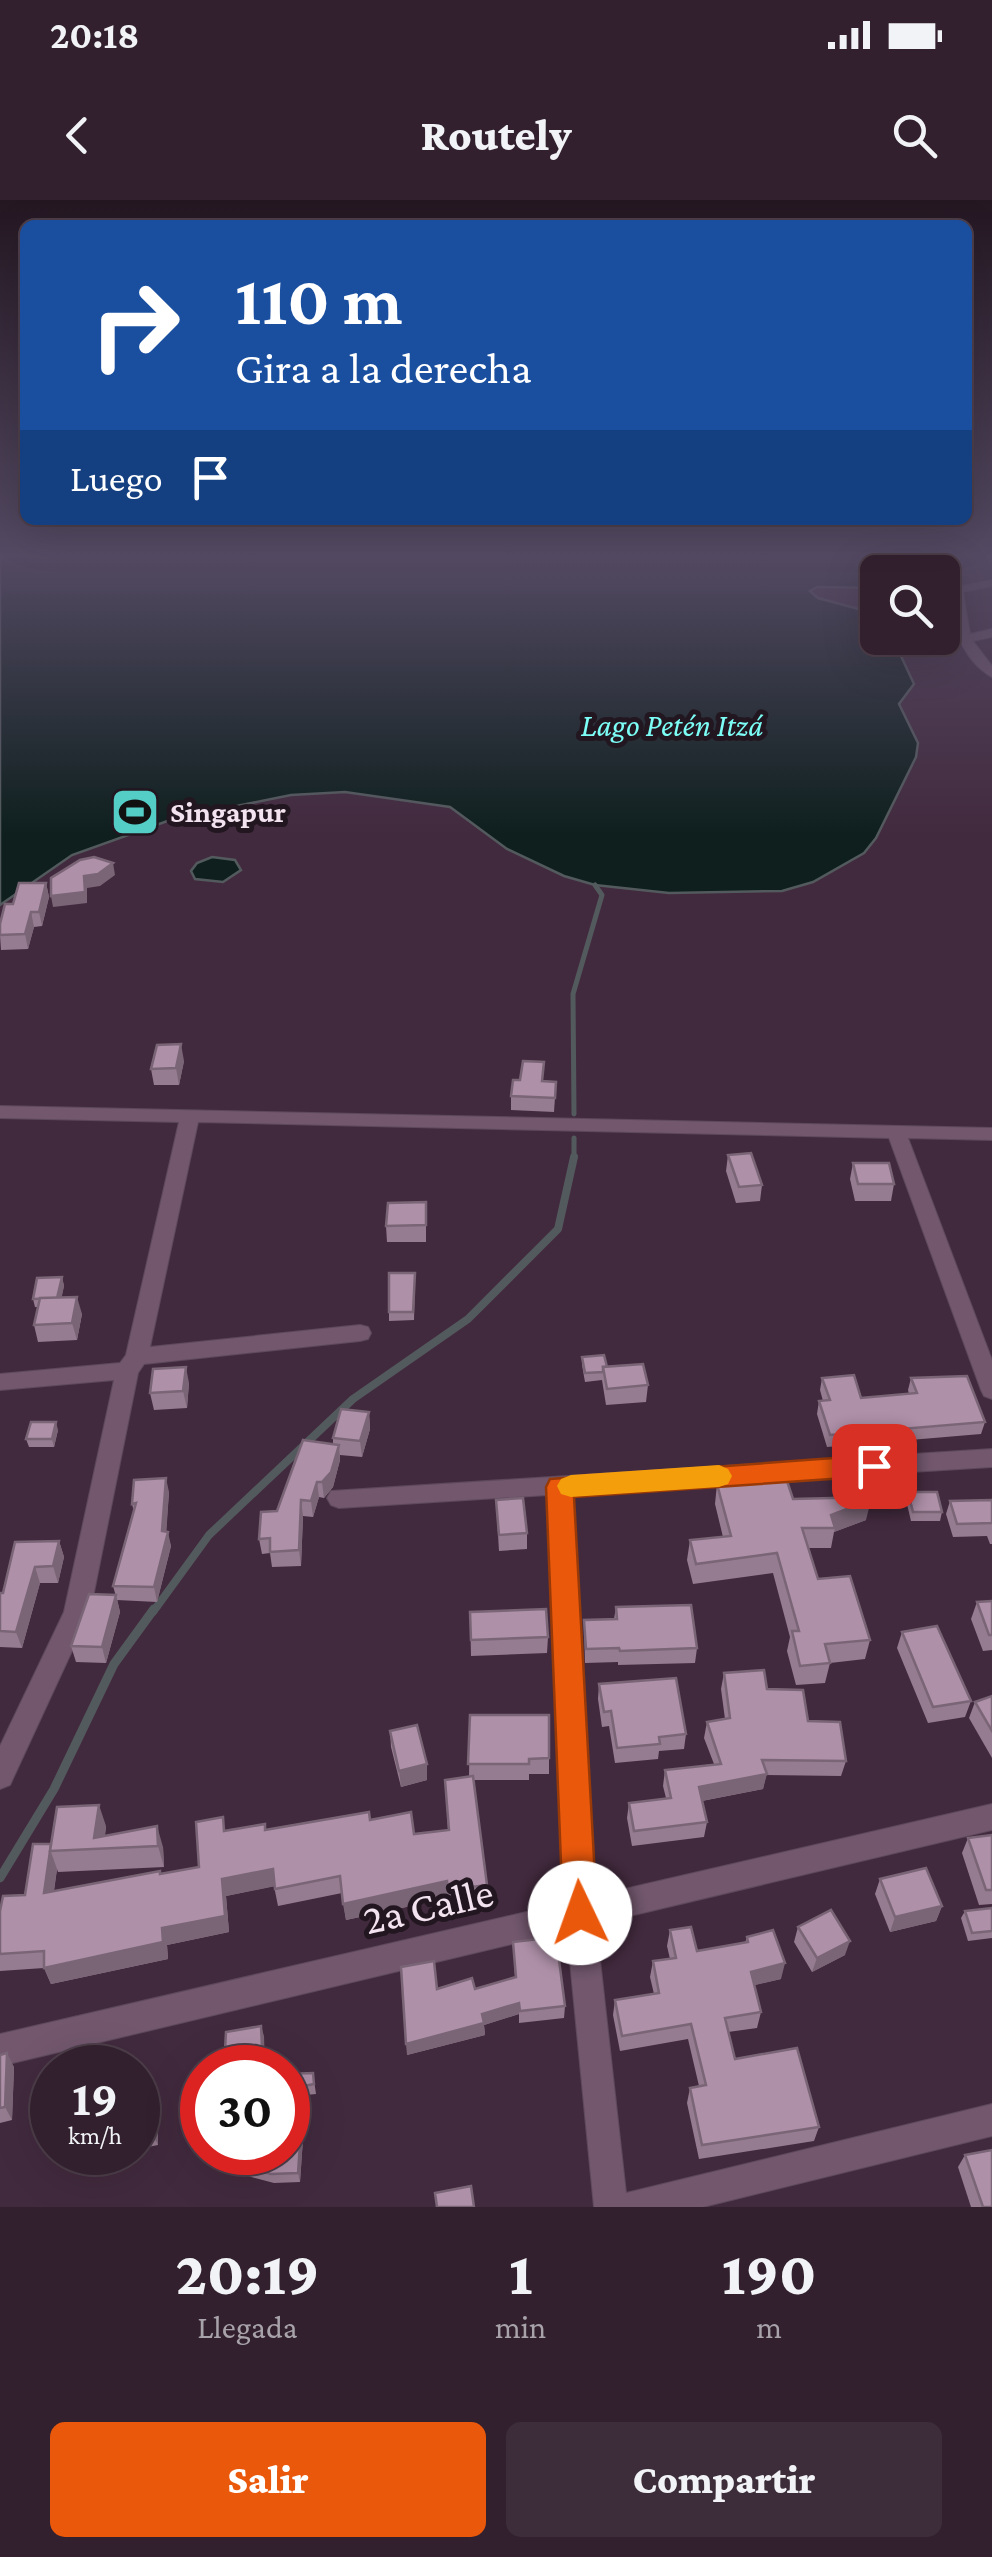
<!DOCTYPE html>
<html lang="es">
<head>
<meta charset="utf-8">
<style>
  :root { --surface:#32202e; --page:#3d2d3a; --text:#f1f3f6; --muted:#a8a3aa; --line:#4d3e4a; --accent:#ea580c }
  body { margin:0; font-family:"Crimson Pro",serif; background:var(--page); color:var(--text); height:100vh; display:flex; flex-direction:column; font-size:38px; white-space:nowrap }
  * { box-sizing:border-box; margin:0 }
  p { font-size:32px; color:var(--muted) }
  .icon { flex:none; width:55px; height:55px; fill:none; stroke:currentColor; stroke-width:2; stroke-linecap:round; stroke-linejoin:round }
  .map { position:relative; height:2007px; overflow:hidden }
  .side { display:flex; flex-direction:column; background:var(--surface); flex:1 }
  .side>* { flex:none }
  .banner { position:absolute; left:20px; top:20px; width:952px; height:305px; border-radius:15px; box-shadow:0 10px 40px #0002,0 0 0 2px var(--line); background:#1a4fa0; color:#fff; overflow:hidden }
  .tools { position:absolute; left:860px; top:355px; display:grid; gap:20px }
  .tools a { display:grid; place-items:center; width:100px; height:100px; border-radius:15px; background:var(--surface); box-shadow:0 10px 40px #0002,0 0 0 2px var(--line); font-size:50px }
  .speed { position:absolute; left:30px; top:1845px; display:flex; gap:20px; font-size:50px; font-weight:700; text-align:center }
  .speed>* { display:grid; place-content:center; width:130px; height:130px; border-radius:50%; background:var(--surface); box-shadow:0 10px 40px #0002,0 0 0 2px var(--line); line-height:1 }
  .speed small { font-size:25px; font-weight:400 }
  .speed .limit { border:15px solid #d22; background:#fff; color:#111 }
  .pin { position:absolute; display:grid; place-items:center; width:85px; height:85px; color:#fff; margin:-42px; border-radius:20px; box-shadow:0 5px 15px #0006 }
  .me { position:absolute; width:110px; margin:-55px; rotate:357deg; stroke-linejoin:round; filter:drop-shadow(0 0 8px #0008) }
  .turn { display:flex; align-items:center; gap:35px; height:210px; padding:0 50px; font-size:45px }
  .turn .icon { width:130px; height:130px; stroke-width:2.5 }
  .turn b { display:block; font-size:70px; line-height:85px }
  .then { display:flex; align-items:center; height:95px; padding:0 50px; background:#0003; gap:20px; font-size:38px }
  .eta { display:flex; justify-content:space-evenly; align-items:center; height:170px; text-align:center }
  .eta b { font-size:60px; font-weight:800; line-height:70px }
  .action { display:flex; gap:20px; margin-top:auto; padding:20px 50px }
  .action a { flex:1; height:115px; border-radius:15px; background:var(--accent); color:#fff; font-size:40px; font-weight:800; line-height:115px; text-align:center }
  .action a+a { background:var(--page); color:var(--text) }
  .status { display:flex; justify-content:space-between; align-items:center; height:70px; padding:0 50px; background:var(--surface); direction:ltr }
  .status svg { height:28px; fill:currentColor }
  header { display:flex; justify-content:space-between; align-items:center; height:130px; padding:0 50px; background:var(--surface); font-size:45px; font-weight:800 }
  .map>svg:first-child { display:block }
</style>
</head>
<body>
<div class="status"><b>20:18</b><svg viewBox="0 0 49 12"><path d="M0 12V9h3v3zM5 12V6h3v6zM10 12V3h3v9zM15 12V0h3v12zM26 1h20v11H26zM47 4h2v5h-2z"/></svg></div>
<header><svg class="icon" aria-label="back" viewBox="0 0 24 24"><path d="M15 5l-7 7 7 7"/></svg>Routely<svg class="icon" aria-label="search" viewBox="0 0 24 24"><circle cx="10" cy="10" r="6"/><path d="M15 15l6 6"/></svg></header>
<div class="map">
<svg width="992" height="2007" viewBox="0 0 992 2007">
  <rect width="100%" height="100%" fill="#422a3e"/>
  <g fill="#0e1f1e" stroke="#535a5d" stroke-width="2.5">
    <path d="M0,355H888L889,372H878L877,388L817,387L810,391L818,398L877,414L878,438H903L901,456L914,484L899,504L918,543L916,557L876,638L864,653L813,682L782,691L669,693L595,685L564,676L507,649L450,607L345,592L291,595L173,619L72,655L0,705Z"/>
    <path d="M212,657L235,660L241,670L223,682L195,679L191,671L197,663Z"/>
  </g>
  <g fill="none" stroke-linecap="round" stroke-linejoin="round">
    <g stroke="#535a5d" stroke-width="5">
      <path d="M574,914L573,794L602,695L595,685"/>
      <path d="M574,959V938"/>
    </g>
    <path stroke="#535a5d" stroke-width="8" d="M153,1412L209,1335L353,1199L468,1119L558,1029L574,957"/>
    <path stroke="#535a5d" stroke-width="9" d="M0,1678L54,1589L114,1464L154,1409"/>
    <g stroke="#5d485a" stroke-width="2">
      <g id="minor">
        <path d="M992,380V386L963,392L970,434L992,429V437L973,441L992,466V477C963,461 946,419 953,388Z"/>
        <path d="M0,906L992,928V940L908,938L992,1160V1199L984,1196L981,1190L889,938L198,922L150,1147L360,1125L368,1127L371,1133L368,1139L360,1141L144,1164L138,1173L90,1412L10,1585L0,1589V1546L64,1412L114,1180L0,1190V1174L120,1163L126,1155L179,922L0,918Z"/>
        <path d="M992,1249V1267L572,1293L594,1696L992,1604V1630L596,1724L626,1993L992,1904V1936L703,2007H594L567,1731L0,1866V1834L565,1703L548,1295L339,1308L331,1305L327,1298L331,1291Z"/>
      </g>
    </g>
    <use href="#minor" fill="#72576d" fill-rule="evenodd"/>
  </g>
  <g fill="#967c90">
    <path d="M46,683L49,697L42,726L34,727L28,749L1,750L0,735L13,704Z"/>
    <path d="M184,861L179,885H154L151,869Z"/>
    <path d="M543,881L556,882L554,912L511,910V896Z"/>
    <path d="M728,955L762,985L760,1001L736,1003L726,971Z"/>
    <path d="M853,963L894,984L891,1001H855L850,979Z"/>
    <path d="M426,1002V1042H387L386,1026Z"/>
    <path d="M389,1073L415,1081L414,1120L389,1121Z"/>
    <path d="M62,1077L64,1086L61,1098L82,1114L77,1140L38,1142L34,1125L38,1107H35L33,1099Z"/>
    <path d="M582,1157L648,1185L646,1202L606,1205L602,1180L585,1182L582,1165Z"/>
    <path d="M822,1178L861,1198L909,1194L908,1190L911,1178L985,1222L981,1234L827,1247L817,1214L819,1201H823L820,1190Z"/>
    <path d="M189,1183L187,1208L154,1210L150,1193Z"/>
    <path d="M369,1212L370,1229L362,1257L340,1255V1260L333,1287L324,1298L319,1297L313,1317L303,1316L301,1366L272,1367L270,1353L262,1354L259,1339L277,1311L333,1244V1238Z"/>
    <path d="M58,1230L54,1247H29L26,1239Z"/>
    <path d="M877,1278L907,1295L905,1303H878L874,1287Z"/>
    <path d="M717,1284L866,1320L834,1332L831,1348H808L818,1379L870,1440L865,1459L830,1463L825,1483L796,1485L787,1451L790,1437L773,1373L693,1384L687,1360L690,1340L723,1337L715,1304Z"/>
    <path d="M169,1292L166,1331L171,1346L157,1402L117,1400L113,1386L134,1312L132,1304Z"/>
    <path d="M908,1292L942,1312L940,1321H911L906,1300Z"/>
    <path d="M496,1300L527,1333V1349L499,1351Z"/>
    <path d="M992,1300V1344H990L987,1336L953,1337L946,1314L950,1301Z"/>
    <path d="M59,1341L64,1357L58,1383H40L22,1448L0,1447V1393H3Z"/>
    <path d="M116,1395L120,1412L106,1463L76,1462L71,1446Z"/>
    <path d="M992,1401V1450L983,1451L971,1419L977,1402Z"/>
    <path d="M616,1407L697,1448L695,1463L618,1465V1462L585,1463L584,1420L614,1419Z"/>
    <path d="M470,1412L548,1437L547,1453L471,1456Z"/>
    <path d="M902,1432L971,1501L965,1517L928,1523L897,1448Z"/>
    <path d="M724,1473L767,1489L808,1521L846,1561L841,1576L766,1575L763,1589L702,1601L707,1622L704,1637L632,1646L627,1618L629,1603L666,1598L663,1586L665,1570L714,1564L704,1538L707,1522L725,1519L721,1489Z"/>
    <path d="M599,1484L686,1534L684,1549L659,1551L658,1559L615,1563L609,1526L602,1527L598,1499Z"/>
    <path d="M992,1496V1558L969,1518L975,1502Z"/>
    <path d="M470,1515L549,1558V1574H529V1580H474L487,1685L488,1702L449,1707L448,1698L346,1720L342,1693L278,1706L274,1686L226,1696L229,1732L167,1745L168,1759L51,1784L44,1768L0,1771V1711L25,1695L51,1644L106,1626L105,1636L163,1647L164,1667L58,1672L57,1669L54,1691L199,1667L226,1631L266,1630L370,1620L414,1634L448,1630L445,1580L469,1577Z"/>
    <path d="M390,1531L427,1564V1580L401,1587L391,1547Z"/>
    <path d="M992,1635V1704L979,1705L962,1653L968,1638Z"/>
    <path d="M880,1679L942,1706L936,1721L890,1732L875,1694Z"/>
    <path d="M992,1708V1738L968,1741L961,1718L965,1711Z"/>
    <path d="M798,1727L845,1755L812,1772L794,1742Z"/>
    <path d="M670,1730L697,1751L745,1743L747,1737L781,1779L754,1785L761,1812L757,1828L728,1832L735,1859L819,1927L814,1941L699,1959L687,1903L690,1888L699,1886L688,1839L620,1851L613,1815L615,1800L654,1794L650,1777L653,1761L670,1759L667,1746Z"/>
    <path d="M513,1742L565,1806L564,1818L519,1823V1814L484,1825L485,1835L407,1855L437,1789H475L515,1777Z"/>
    <path d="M0,1855L14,1867L12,1920L0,1923Z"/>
    <path d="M313,1873L316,1894L306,1895L300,1982L274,1983L240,1974L237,1965L288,1952V1874Z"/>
    <path d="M138,1905L157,1909L158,1945L138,1949Z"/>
    <path d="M965,1955L992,2007H971L958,1967Z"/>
  </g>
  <g fill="#7a6576">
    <path d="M113,663L115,675L100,686L87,688V703L53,707L51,696L84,676Z"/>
    <path d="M46,683L49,697L42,726L39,712Z"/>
    <path d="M31,712L34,727L28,749L25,734Z"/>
    <path d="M181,844L184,861L179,885L176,868Z"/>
    <path d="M62,1077L64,1086L60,1106L57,1098Z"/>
    <path d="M77,1097L82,1114L77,1140L72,1123Z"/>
    <path d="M186,1167L189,1183L187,1208L183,1191Z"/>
    <path d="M369,1212L370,1229L362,1257L360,1241Z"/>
    <path d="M56,1222L58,1230L54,1247L52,1239Z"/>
    <path d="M339,1245L340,1260L333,1287L324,1298L322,1282Z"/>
    <path d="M166,1278L169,1292L166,1338L168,1332L171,1346L157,1402L154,1387L162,1331Z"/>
    <path d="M317,1282L319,1297L313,1317L311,1301Z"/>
    <path d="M301,1300L303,1316L301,1366L299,1350Z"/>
    <path d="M871,1300L866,1320L834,1332L835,1328L831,1315Z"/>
    <path d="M59,1341L64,1357L58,1383L53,1366Z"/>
    <path d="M35,1367L40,1383L22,1448L16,1432Z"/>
    <path d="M116,1395L120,1412L106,1463L102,1447Z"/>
    <path d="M427,1564V1580L401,1587L399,1571Z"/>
    <path d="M767,1574L763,1589L696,1602L699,1587Z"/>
    <path d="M99,1605L106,1626L103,1648L94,1638Z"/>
    <path d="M157,1626L163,1647L164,1667L158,1646Z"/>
    <path d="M51,1652L57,1669L51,1710L44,1693Z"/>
    <path d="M273,1669L276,1686L226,1696L229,1732L167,1745L168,1759L51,1784L44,1768L162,1728L222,1679Z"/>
    <path d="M447,1681L448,1698L346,1720L343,1704Z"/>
    <path d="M942,1706L936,1721L890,1732L895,1717Z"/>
    <path d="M850,1741L845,1755L812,1772L817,1758Z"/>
    <path d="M785,1763L781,1779L747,1787L751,1772Z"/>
    <path d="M519,1803V1814L484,1825L485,1835L407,1855L406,1844L482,1814Z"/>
    <path d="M261,1826L264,1836L265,1868H263Z"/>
    <path d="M7,1853L14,1867L12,1920L5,1907Z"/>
    <path d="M304,1886L306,1895L300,1982L298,1973Z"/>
    <path d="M154,1902L157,1909L158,1945L155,1939Z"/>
  </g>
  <g fill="#ae90a8" stroke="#7a6576" stroke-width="2.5">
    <path d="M94,657L113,663L98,674L84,676L85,692L51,696V678L80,660Z"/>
    <path d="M19,683H46L39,712H31L25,734L0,735V724L5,704H13Z"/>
    <path d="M181,844L176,868L151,869L157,845Z"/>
    <path d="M523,861L544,862L542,881L556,882L555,898L511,896L513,880H520Z"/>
    <path d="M751,953L762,985L739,987L728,955Z"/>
    <path d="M853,963H889L894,984H858Z"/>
    <path d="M426,1002V1025L386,1026L388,1003Z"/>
    <path d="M389,1073H415L413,1112H389Z"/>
    <path d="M62,1077L57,1098L33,1099L37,1078Z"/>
    <path d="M77,1097L72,1123L34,1125L40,1098Z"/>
    <path d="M604,1155L607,1167H603V1172L585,1173L582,1157Z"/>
    <path d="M643,1164L648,1185L607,1189L603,1167Z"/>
    <path d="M186,1167L183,1191L150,1193L153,1169Z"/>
    <path d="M854,1175L861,1198L917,1193L911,1178L967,1176L985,1222L830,1235L819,1201L830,1200L822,1178Z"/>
    <path d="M341,1209L369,1212L360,1241L333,1238Z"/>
    <path d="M31,1222H56L52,1239H26Z"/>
    <path d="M303,1240L339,1245L331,1272L322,1282H317L311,1301L301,1300L299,1350L270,1352V1338L259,1339L261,1312L277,1311Z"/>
    <path d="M166,1278L162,1331L168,1332L154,1387L113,1386L136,1303L132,1304L134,1280Z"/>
    <path d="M786,1278L793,1299L870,1297L871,1300L831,1315L835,1328H802L818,1379L850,1376L870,1440L825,1444L830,1463L800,1466L792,1431H799L777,1353L696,1364L690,1340L731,1336L717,1284Z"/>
    <path d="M877,1278H903L907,1295H880Z"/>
    <path d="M908,1292H937L942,1312H913Z"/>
    <path d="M523,1298L527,1333L499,1335L496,1300Z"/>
    <path d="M992,1300V1324V1323L957,1324L950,1301Z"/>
    <path d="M59,1341L53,1366L35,1367L16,1432L0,1431V1393H3L15,1342Z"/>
    <path d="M89,1394L116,1395L102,1447L71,1446Z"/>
    <path d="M992,1401V1435H989L977,1402Z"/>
    <path d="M691,1405L697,1448L620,1451L619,1448L586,1449L584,1420L617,1419L616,1407Z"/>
    <path d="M546,1409L548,1437L471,1440L470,1412Z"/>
    <path d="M937,1426L971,1501L933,1507L902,1432Z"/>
    <path d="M764,1470L767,1489L803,1490L808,1521L840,1522L846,1561L762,1560L767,1574L699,1587L707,1622L634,1631L629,1603L671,1598L665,1570L721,1564L707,1522L730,1518L724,1473Z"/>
    <path d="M676,1478L686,1534L659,1537L660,1544L617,1548L611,1511L604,1512L599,1484Z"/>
    <path d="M992,1496V1531L975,1502Z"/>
    <path d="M470,1515H549V1558L529,1559V1564H468Z"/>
    <path d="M417,1525L427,1564L399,1571L390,1531Z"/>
    <path d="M473,1576L487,1685L448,1690L447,1681L343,1704L340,1676L275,1689L273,1669L222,1679L225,1716L162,1728L163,1742L44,1768V1751L0,1754V1711L3,1696L25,1695L33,1644H51L44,1693L160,1671V1674L199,1667L196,1622L223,1617L224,1631L265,1624V1630L369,1612L370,1620L411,1612L414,1634L449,1630L445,1580Z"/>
    <path d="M99,1605L94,1638L157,1626L158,1646L50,1651L57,1607Z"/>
    <path d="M992,1635V1690H986L968,1638Z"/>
    <path d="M926,1668L942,1706L895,1717L880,1679Z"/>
    <path d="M992,1708V1731L972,1733L965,1711Z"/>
    <path d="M831,1710L850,1741L817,1758L798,1727Z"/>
    <path d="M691,1727L697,1751L748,1742L747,1737L773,1730L785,1763L751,1772L761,1812L725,1818L735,1859L797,1848L819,1927L702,1945L690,1888L706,1885L691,1824L622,1836L615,1800L659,1793L653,1761L676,1758L670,1730Z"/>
    <path d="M556,1737L565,1806L520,1811L519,1803L482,1814L484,1823L406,1844L401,1767L434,1761L437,1789L472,1778L475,1789L516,1777L513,1742Z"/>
    <path d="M261,1826L263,1868H224L226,1832Z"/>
    <path d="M7,1853L5,1907L0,1908V1855Z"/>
    <path d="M313,1873L314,1884L304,1886L298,1973L271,1974L237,1965L240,1952H288V1874Z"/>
    <path d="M154,1902L155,1939L138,1942V1905Z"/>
    <path d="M992,1950V2007H983L965,1955Z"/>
    <path d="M471,1986L474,2007H437L435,1993Z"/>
  </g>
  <linearGradient id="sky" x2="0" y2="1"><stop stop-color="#241722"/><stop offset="0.56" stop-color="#544a63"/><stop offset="1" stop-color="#544a63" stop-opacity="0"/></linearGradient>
  <rect width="992" height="636" fill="url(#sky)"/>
  <path fill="#ea580c" stroke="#983908" stroke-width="2.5" d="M874,1255L884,1258L888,1266L884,1273L874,1276L574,1297L597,1713L592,1725L580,1730L568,1725L563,1713L546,1287L550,1279Z"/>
  <path fill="#f59e0b" d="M719,1265L728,1269L732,1276L728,1284L719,1287L571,1297L561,1294L557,1286L561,1279L571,1275Z"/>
  <defs>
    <g id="stadium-square" transform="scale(2.5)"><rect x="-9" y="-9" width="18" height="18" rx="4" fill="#54cdc7" stroke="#221720"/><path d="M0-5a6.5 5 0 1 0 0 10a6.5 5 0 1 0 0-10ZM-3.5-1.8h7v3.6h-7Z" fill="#111"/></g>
  </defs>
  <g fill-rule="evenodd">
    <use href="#stadium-square" x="135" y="612"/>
  </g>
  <g text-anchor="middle" stroke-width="10" stroke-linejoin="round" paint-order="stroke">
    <g font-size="30" font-weight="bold" fill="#f3e2ef" stroke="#221720" text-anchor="start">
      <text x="170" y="622">Singapur</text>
    </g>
    <g font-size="32" font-style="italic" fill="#7cfdf6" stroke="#221720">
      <text x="672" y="536">Lago Petén Itzá</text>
    </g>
    <g font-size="42" fill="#f3e2ef" stroke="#221720">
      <text transform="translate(428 1705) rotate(-13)" y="15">2a Calle</text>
    </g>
  </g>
</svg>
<div class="tools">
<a><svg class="icon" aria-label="search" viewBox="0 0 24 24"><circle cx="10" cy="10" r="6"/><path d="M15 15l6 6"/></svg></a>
</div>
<div class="speed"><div>19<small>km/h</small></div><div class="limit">30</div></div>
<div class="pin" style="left:874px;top:1266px;background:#d93025"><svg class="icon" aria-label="arrive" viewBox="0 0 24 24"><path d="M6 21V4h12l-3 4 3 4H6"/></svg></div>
<svg class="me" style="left:580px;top:1713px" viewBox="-20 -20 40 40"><circle r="19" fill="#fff"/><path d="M0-13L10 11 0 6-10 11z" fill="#ea580c"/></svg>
<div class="banner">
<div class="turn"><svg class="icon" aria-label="right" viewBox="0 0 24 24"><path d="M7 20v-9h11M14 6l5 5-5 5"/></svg><div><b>110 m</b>Gira a la derecha</div></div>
<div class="then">Luego<svg class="icon" aria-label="arrive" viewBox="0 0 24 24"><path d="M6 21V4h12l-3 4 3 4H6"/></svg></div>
</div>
</div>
<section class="side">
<div class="eta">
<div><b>20:19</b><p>Llegada</p></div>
<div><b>1</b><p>min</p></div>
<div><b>190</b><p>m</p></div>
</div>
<div class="action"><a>Salir</a><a>Compartir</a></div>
</section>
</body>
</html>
